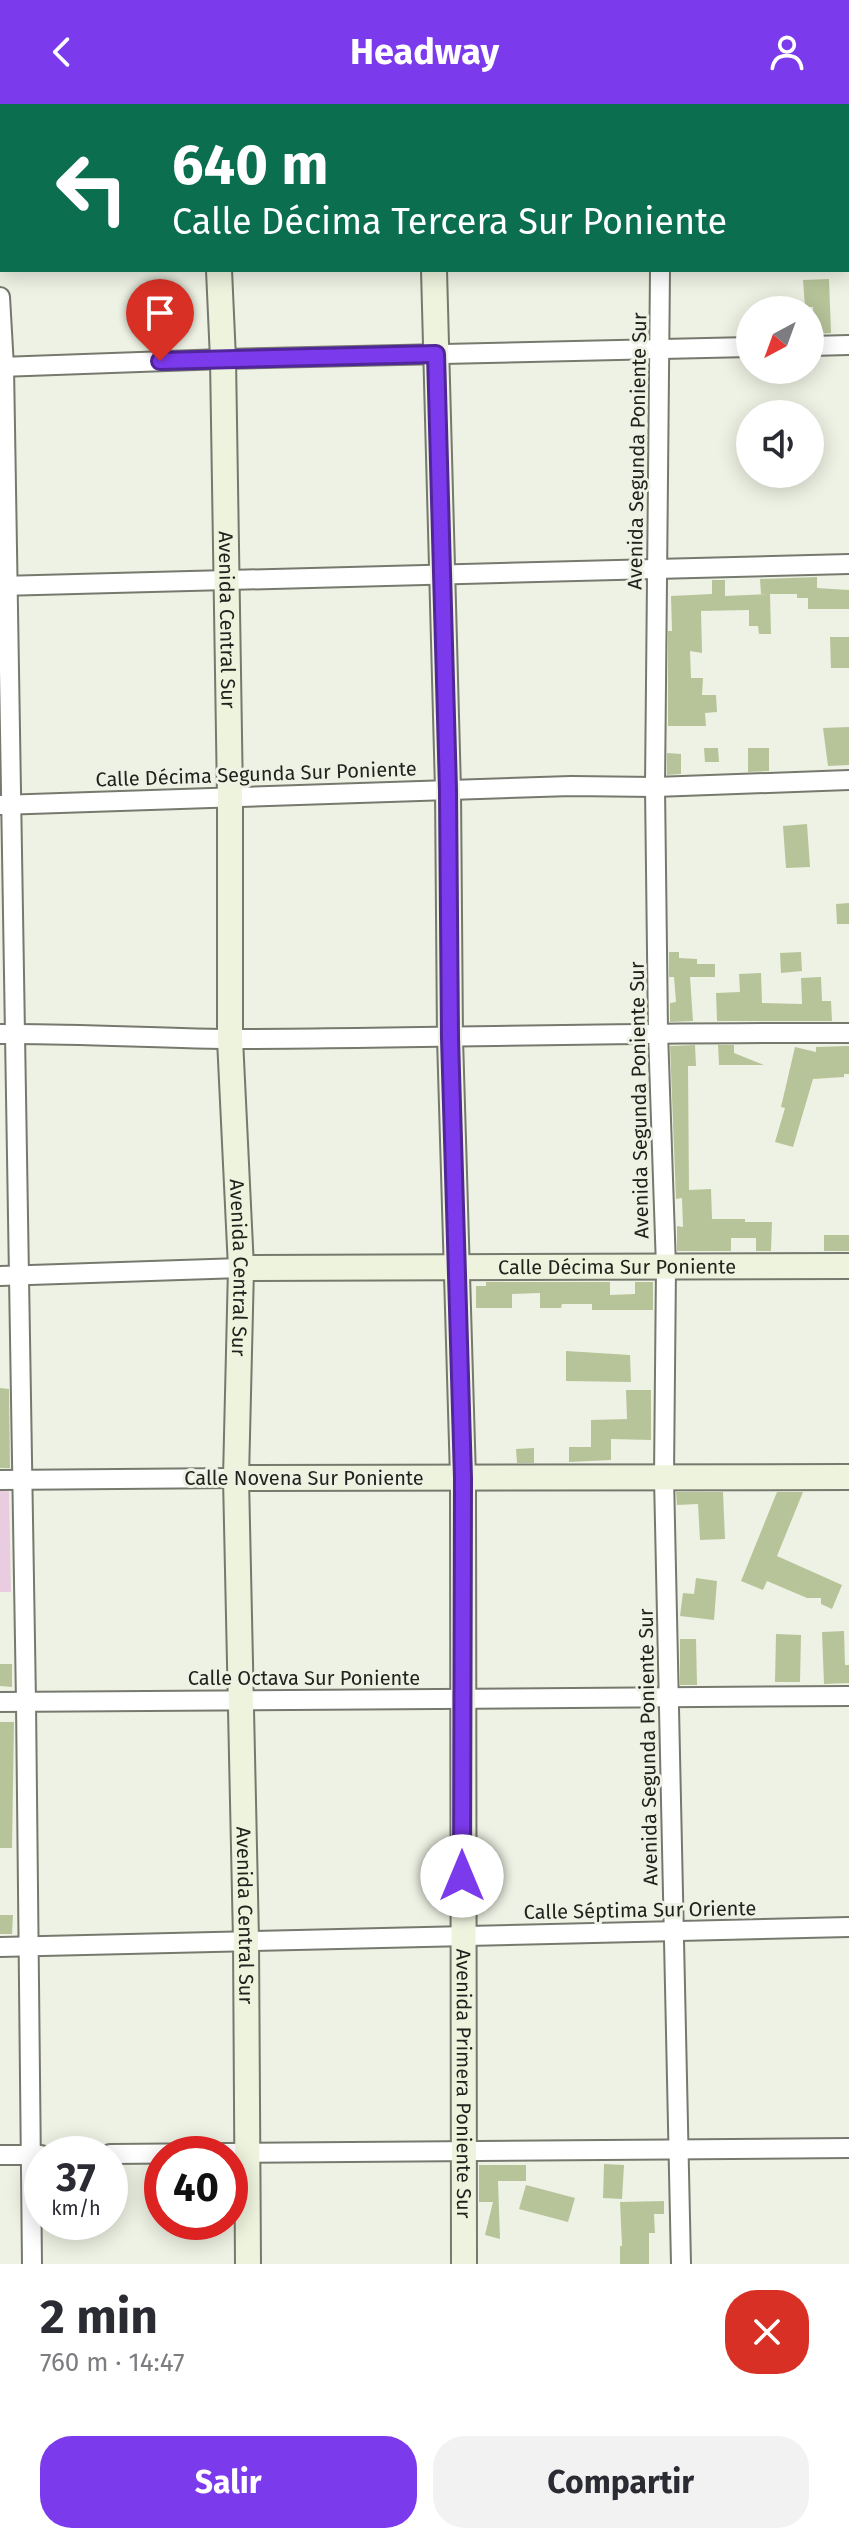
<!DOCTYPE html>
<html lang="es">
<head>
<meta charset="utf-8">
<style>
  :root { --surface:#fff; --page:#f2f2f3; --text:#2b2b33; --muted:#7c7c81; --accent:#7c3aed }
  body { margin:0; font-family:"Fira Sans",sans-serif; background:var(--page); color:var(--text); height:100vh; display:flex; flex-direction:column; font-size:30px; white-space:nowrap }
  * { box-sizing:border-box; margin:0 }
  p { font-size:26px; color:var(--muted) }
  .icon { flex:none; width:44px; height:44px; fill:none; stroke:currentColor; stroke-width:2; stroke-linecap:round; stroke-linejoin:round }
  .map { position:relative; height:2160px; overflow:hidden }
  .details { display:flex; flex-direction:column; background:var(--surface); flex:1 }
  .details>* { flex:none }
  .hud { position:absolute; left:0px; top:0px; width:850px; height:168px; box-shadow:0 4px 20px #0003; background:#0b6e4f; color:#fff; overflow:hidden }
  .needle { width:52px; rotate:221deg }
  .tools { position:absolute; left:736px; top:192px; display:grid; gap:16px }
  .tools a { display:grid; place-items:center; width:88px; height:88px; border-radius:50%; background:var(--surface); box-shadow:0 4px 20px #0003; font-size:40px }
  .speed { position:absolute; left:24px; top:2032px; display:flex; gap:16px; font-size:40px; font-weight:700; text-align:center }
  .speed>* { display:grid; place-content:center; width:104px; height:104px; border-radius:50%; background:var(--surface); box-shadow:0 4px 20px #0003; line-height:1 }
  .speed small { font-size:20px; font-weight:400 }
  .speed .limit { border:12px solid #d22; background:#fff; color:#111 }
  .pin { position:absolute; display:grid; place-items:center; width:68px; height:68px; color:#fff; margin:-82px -34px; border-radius:50% 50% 50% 0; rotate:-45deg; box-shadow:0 0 8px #0007 }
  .pin .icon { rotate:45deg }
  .me { position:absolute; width:88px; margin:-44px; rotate:0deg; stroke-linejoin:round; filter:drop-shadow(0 0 6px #0008) }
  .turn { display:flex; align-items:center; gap:28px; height:168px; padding:0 40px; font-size:36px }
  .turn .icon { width:104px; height:104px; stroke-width:2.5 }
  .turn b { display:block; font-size:56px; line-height:68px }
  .round { display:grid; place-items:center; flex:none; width:84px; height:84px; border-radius:32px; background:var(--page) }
  .overview { display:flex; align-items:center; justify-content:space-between; height:136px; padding:0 40px }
  h1 { font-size:48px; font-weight:700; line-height:60px }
  .button { display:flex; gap:16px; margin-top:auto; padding:16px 40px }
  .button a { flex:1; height:92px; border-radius:32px; background:var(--accent); color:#fff; font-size:32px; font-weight:700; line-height:92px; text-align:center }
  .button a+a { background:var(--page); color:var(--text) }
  header { display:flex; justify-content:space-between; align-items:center; height:104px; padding:0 40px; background:var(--accent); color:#fff; font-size:36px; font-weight:700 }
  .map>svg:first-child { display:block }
</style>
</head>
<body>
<header><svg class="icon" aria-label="back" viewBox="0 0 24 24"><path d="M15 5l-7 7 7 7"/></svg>Headway<svg class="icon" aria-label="person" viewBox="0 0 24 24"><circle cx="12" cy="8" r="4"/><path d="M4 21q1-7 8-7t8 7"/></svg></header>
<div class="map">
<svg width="849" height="2160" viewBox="0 0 849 2160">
  <rect width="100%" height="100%" fill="#eef2e4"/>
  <g fill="#e9cce0">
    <path d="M667,0H849V17L848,2H666Z"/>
    <path d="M0,1387H9L11,1488H0Z"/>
  </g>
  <g fill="#b7c499">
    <path d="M829,175L831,229L814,230L813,203H805L803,176Z"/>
    <path d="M817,473V484L849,486V505H808V494H797V490H770L771,530H759L758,522H749V506L701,507L702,549L690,547L691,574H703L702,591H716L717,608L705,609L706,622H668V527H672L671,492L712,490V476H725V492L768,490H761L760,475Z"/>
    <path d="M830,533H849V564H831Z"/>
    <path d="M849,623V661L828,662L823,624Z"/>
    <path d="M704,644H718L719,658H705Z"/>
    <path d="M748,644H769V667L748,668Z"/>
    <path d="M667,649L681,650V670L667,671Z"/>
    <path d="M807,720L810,763L786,764L783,722Z"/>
    <path d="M849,799V820H837L836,800Z"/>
    <path d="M669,848H679V854L697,855V860H715V873H690L693,917L670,918V899L676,898L674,873H669Z"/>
    <path d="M801,848L802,867L781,869L780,849Z"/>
    <path d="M761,869L762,899L802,900L801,874L821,873L822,897H831L832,917H717L716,889L740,888L739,870Z"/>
    <path d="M695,941L696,962H688L689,1086L711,1085L712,1115H745V1118H772L771,1147H756V1134H731V1147H677V1122L683,1123L682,1094L676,1095L670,942Z"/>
    <path d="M718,941H734V949L764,961H719Z"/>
    <path d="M849,942V970H844V973L813,975L793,1043L775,1038L785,1004L781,1003L795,943L816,948V943Z"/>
    <rect x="824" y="1131" width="25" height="16"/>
    <path d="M486,1178H610V1191L635,1190V1178H653V1206H592V1200H562L561,1204H540V1189L512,1190V1204H476V1182H486Z"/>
    <path d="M566,1247L630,1251L631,1278L566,1277Z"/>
    <path d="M0,1284L9,1285L10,1364H0Z"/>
    <path d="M626,1286H651V1336L611,1335V1356L569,1358V1343H591V1316L627,1315Z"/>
    <path d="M534,1344V1359H517L516,1345Z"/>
    <path d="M676,1388H723L725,1435L700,1436L698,1400L677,1401Z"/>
    <path d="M777,1388H803L777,1452L842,1481L832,1505L821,1500V1494H807L767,1477L763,1486L741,1477Z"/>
    <path d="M696,1474L717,1477L714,1516L680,1512L683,1489L694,1490Z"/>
    <path d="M844,1527L845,1561H849V1579L824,1580L822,1528Z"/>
    <path d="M776,1530L801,1531L800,1578H775Z"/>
    <path d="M680,1535H696L697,1581H680Z"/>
    <path d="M0,1560H12V1583L0,1582Z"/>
    <path d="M0,1618H14L12,1744H0Z"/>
    <path d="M0,1811H13L12,1830H0Z"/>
    <path d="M604,2060L624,2061L622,2095L603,2094Z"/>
    <path d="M479,2061H526V2077H498L500,2135L485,2131L493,2098H479Z"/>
    <path d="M526,2081L575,2094L568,2118L519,2105Z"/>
    <path d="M664,2097V2110H654L655,2129H649V2160H620V2142H622L620,2098Z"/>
  </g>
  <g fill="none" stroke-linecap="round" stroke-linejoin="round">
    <g stroke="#76796d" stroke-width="22">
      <g id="street">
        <path d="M213,0V2"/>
        <path d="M660,2V0"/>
        <path d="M848,24H849"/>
        <path d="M0,59H2"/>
        <path d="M660,166L655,683L658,928L666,1163L664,1373L681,2160"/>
        <path d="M0,193L4,263L26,1598L32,2160"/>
        <path d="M810,242L849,241"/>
        <path d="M0,263L223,255L750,243"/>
        <path d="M0,482L849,460"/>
        <path d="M0,701L571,682L655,683L849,676"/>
        <path d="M0,930C81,929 162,935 243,935C445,934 647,928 849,929"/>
        <path d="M0,1172L241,1164"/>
        <path d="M0,1376L236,1374"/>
        <path d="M0,1598L849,1592"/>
        <path d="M0,1843L849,1823"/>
        <path d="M110,2050L849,2044"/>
        <path d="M0,2051H41"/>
      </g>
    </g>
    <g stroke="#76796d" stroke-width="28">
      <g id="secondary">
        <path d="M201,0V2"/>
        <path d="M431,0V2"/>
        <path id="s1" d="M219,166L223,255L230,693V935L241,1164L236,1374L246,1836L248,2160"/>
        <path id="s2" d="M434,166L448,686L450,934L463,1374L464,2160"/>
        <path id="s3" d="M241,1164L849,1162"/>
        <path d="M236,1374L849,1373"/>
      </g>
    </g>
    <use href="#street" stroke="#fff" stroke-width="18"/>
    <use href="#secondary" stroke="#edf3dd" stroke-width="24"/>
  </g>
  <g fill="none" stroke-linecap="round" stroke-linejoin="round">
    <g stroke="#51269a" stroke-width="20">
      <path id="route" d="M160,257L436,250L448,686L450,934L463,1374L462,1772"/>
    </g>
    <use href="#route" stroke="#7c3aed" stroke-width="14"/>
  </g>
  <g text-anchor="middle" stroke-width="6" stroke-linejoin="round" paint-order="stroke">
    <g font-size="20" fill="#21221d" stroke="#eef2e4">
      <text transform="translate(637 347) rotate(-89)" y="7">Avenida Segunda Poniente Sur</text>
      <text dy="7" stroke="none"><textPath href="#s1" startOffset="350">Avenida Central Sur</textPath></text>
      <text transform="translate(256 670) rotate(-2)" y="7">Calle Décima Segunda Sur Poniente</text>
      <text transform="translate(639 996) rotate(-91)" y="7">Avenida Segunda Poniente Sur</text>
      <text dy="7" stroke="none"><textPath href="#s1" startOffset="998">Avenida Central Sur</textPath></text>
      <text dy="7" stroke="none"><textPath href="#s3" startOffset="376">Calle Décima Sur Poniente</textPath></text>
      <text x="304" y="1381">Calle Novena Sur Poniente</text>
      <text x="304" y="1581">Calle Octava Sur Poniente</text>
      <text transform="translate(648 1643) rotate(-91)" y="7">Avenida Segunda Poniente Sur</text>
      <text transform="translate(640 1806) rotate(-1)" y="7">Calle Séptima Sur Oriente</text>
      <text dy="7" stroke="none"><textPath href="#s1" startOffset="1646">Avenida Central Sur</textPath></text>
      <text dy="7" stroke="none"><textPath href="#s2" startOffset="1814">Avenida Primera Poniente Sur</textPath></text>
    </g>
  </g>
</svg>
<div class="tools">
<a><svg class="needle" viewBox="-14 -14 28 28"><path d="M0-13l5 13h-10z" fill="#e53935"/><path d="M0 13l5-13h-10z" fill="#7c7c81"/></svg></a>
<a><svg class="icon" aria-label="sound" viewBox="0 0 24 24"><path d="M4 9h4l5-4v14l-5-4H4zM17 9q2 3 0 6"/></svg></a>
</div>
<div class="speed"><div>37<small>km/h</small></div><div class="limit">40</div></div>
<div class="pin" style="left:160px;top:257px;background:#d93025"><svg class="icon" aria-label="arrive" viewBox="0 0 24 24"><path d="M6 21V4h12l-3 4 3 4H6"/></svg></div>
<svg class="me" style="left:462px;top:1772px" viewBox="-20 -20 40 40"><circle r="19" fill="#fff"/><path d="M0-13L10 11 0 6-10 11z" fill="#7c3aed"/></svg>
<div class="hud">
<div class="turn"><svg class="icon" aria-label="left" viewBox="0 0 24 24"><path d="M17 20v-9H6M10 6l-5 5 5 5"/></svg><div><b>640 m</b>Calle Décima Tercera Sur Poniente</div></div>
</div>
</div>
<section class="details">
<div class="overview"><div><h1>2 min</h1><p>760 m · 14:47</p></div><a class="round" style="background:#d93025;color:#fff"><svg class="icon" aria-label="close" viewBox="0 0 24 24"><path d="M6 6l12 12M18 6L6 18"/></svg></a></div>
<div class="button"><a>Salir</a><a>Compartir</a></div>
</section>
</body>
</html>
